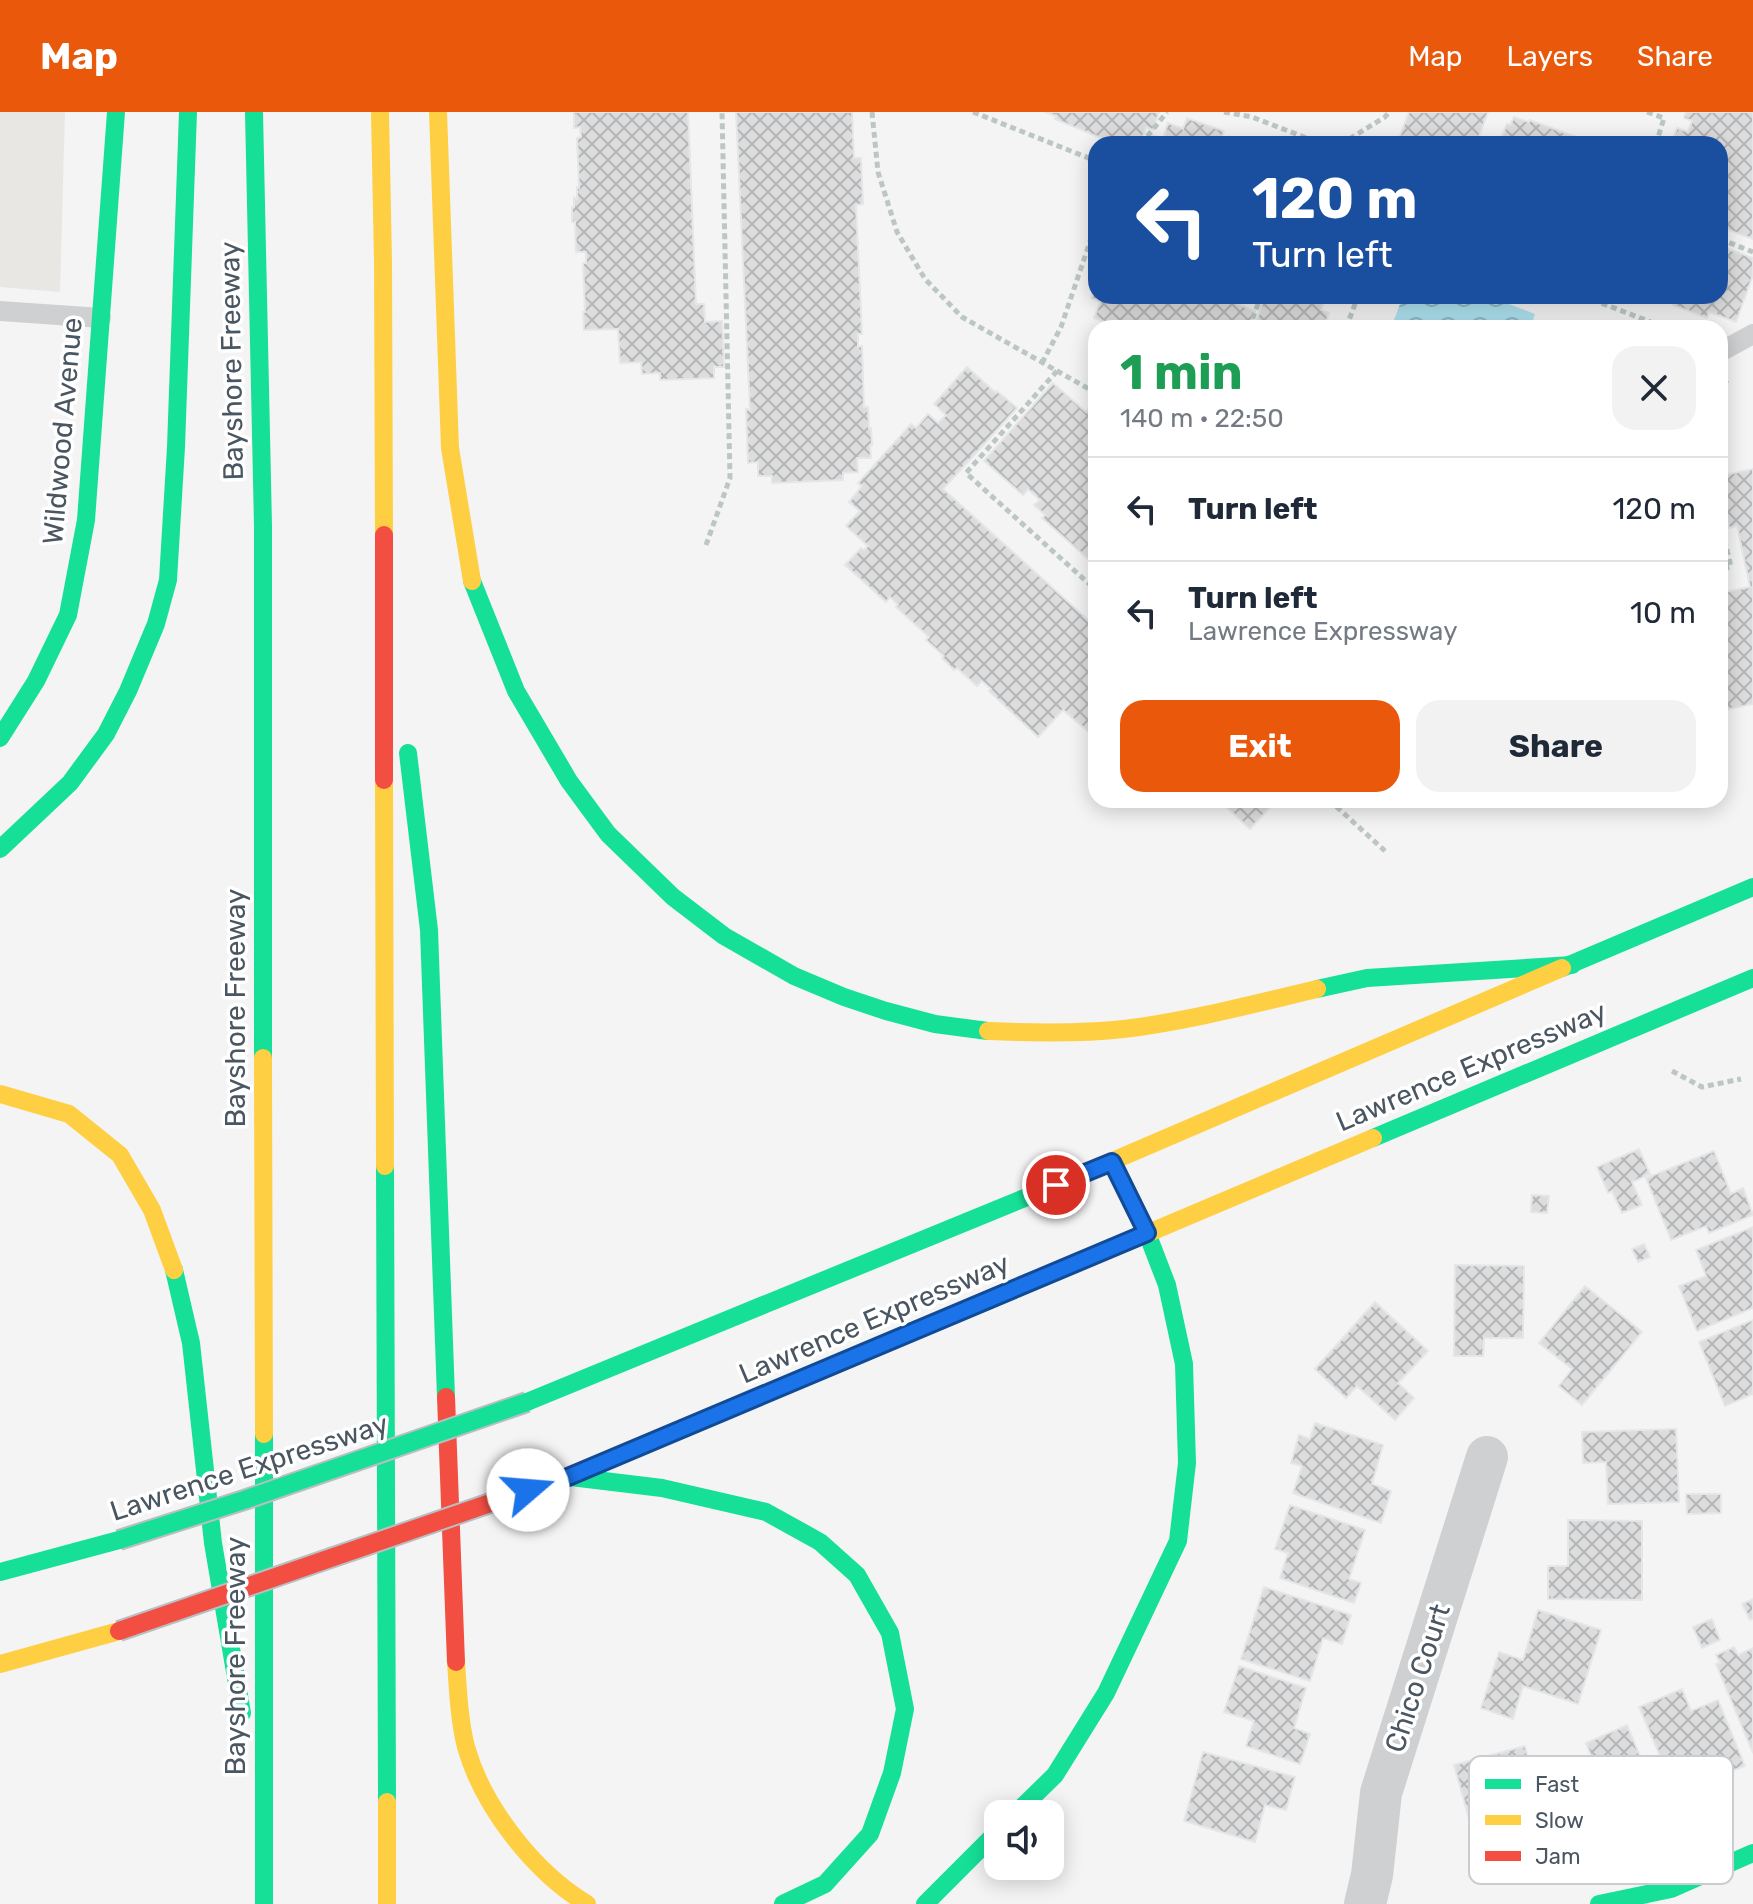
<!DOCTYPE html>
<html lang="en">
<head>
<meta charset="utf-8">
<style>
  :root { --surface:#fff; --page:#f2f2f3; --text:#1f2937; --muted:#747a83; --line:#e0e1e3; --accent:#ea580c }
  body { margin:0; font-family:Rubik,sans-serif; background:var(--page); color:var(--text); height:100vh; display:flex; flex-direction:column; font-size:30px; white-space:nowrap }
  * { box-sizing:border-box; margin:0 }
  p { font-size:26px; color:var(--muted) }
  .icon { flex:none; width:44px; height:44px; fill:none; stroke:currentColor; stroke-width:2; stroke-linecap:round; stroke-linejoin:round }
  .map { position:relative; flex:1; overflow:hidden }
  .drawer { position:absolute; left:1088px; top:208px; width:640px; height:488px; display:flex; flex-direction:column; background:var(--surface); border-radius:24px; box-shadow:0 4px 20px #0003 }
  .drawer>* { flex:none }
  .banner { position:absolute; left:1088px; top:24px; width:640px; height:168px; border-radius:24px; box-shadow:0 4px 20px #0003; background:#1a4fa0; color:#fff; overflow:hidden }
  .tools { position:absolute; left:984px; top:1688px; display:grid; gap:16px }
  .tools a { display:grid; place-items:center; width:80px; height:80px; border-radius:16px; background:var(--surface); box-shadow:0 4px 20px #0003; font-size:40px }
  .pin { position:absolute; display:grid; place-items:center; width:68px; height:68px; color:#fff; margin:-34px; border:4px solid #fff; border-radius:50%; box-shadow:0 2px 8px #0007 }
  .me { position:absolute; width:88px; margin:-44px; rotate:72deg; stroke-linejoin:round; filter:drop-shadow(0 0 6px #0008) }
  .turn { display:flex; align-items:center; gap:28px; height:168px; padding:0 32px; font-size:36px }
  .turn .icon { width:104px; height:104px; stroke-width:2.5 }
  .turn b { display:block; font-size:56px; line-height:68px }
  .round { display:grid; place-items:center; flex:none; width:84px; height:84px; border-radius:24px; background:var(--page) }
  .overview { display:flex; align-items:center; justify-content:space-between; height:136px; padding:0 32px }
  h1 { font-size:48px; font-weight:700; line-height:60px; color:#1e9e55 }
  .cta { display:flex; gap:16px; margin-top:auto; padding:16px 32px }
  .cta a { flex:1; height:92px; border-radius:24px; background:var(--accent); color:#fff; font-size:32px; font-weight:700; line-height:92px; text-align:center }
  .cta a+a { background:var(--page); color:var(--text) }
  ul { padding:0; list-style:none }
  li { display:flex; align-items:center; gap:24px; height:104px; padding:0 32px; border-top:2px solid var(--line) }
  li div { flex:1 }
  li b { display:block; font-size:30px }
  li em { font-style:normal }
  header { display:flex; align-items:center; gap:48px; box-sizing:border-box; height:112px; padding:0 40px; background:var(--accent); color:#fff }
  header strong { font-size:38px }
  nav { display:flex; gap:44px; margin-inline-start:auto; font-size:28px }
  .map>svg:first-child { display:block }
</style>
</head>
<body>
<header>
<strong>Map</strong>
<nav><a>Map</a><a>Layers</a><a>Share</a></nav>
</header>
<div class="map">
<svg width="1753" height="1792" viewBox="0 0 1753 1792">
  <defs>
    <pattern id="water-waves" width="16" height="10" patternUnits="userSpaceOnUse" patternTransform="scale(2)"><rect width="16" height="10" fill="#aee2f0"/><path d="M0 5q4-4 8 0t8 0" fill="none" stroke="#90bac6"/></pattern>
    <pattern id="building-cross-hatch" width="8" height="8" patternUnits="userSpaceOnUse" patternTransform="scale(2)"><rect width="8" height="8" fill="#ddddde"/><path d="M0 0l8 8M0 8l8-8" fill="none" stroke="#b5b6b7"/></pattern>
  </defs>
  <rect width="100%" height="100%" fill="#f4f4f4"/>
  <path fill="#e8e7e3" d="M0,0H65L60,180L0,175Z"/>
  <path fill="url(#water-waves)" d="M1403,184H1488L1535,202L1530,216H1391Z"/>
  <g fill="url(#building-cross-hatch)" stroke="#e5e6e7" stroke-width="2">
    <path d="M574,0H688L696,192H704L705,210L722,209L724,255H714V266L660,268V261L642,262L641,250L620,251L618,217L584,218L583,200H585L583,151H586V140H576L575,110H572V95H574V86L577,87V75L579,76L577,26L581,25L580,15L574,16Z"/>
    <path d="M736,0H852L854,46H861L863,92L856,93L862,222H858V235L862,234L864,295H868L869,316H871L872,333H870L871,346H857L858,360L843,361V368L772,371V364H758V350L748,351L746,297L750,298Z"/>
    <path d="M1045,0H1159L1153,18L1146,15L1140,32L1123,27L1121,32H1115L1055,7L1056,4Z"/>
    <path d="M1409,0H1488L1476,32H1397Z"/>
    <path d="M1686,0H1753V127L1720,115V32H1671L1677,16L1688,20L1692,9L1684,6Z"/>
    <path d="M1514,5L1529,10L1530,8L1595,32H1499L1507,12L1510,13Z"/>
    <path d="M1187,6L1224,19L1219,32H1148L1152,23L1163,27L1168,11L1183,17Z"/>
    <path d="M1720,134L1753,146V163L1736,210L1709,200L1707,206L1673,193L1675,186L1670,184H1720Z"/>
    <path d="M1096,173V184H1241L1238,192L1255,199L1249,216H1107L1108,211L1094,206L1100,190L1091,186Z"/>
    <path d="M1265,184H1326L1321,198L1329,201L1324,216H1254Z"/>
    <path d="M967,255L996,281L997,279L1017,296L943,377L1096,515V616L1091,622L1063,598L1038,625L989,579L991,577L982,569L977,574L957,556L954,558L942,546L944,544L926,528L929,525L896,495L898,493L890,485L886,490L845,453L861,436L864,438L868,434L846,414L860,399L849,390L862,374L858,371L911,312L916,316L928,302L938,311L946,303L934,292Z"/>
    <path d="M1053,271L1086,300L1089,296L1096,302V454L1042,406L1045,403L1034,393L1040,388L1028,377L1023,383L984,349Z"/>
    <path d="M1753,357V592L1720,599V481L1750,475L1737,414L1729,416L1723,387L1721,388L1720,364Z"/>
    <path d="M1229,688H1277L1250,717L1224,693Z"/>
    <path d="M1639,1037L1650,1062L1632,1070L1642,1093L1622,1101L1612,1079L1608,1081L1597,1055Z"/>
    <path d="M1714,1039L1731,1082L1743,1076L1753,1103L1709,1121L1706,1114L1671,1128L1646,1066Z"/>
    <path d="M1532,1083L1549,1084L1547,1101L1531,1100Z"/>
    <path d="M1753,1115V1196L1697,1219L1679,1174L1706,1164L1696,1138Z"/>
    <path d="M1644,1132L1650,1145L1638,1150L1632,1137Z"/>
    <path d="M1455,1153L1524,1154L1523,1226H1484L1483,1244H1454Z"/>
    <path d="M1585,1174L1642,1220L1582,1293L1559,1274L1572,1257L1539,1231Z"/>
    <path d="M1375,1190L1428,1239L1398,1271L1414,1286L1395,1308L1357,1274L1346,1286L1315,1257Z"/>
    <path d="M1753,1208V1282L1725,1294L1699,1230Z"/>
    <path d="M1315,1311L1383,1333L1372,1372L1391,1379L1381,1411L1293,1381L1302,1354L1291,1351L1299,1323L1310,1327Z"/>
    <path d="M1676,1317L1679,1390L1608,1392L1606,1350L1583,1351L1582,1320Z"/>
    <path d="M1686,1382H1721V1401L1687,1402Z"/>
    <path d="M1290,1393L1365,1418L1349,1467L1361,1471L1354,1491L1280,1466L1288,1441L1275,1437Z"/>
    <path d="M1568,1408L1642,1409V1488L1548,1487V1454H1568Z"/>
    <path d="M1264,1475L1351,1503L1342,1532L1323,1526L1310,1569L1241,1547Z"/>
    <path d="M1753,1487V1506L1750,1508L1742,1492Z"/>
    <path d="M1538,1498L1601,1518L1578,1592L1523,1574L1513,1607L1481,1596L1499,1540L1523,1548Z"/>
    <path d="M1712,1507L1720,1528L1702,1536L1693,1515Z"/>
    <path d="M1734,1535L1738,1543L1753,1536V1641L1716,1552L1720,1551L1716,1543Z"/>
    <path d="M1239,1554L1306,1576L1294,1616L1310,1622L1300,1652L1246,1634L1254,1609L1224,1600Z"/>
    <path d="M1682,1577L1691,1599L1718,1588L1745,1654L1716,1665L1707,1644L1667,1660L1639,1595Z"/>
    <path d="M1627,1613L1655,1679L1636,1688L1638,1693L1580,1717L1563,1673L1597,1659L1586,1631Z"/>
    <path d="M1525,1634L1549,1723L1520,1731L1514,1710L1473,1721L1454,1653Z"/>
    <path d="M1203,1640L1295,1665L1286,1698L1265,1693L1255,1730L1184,1709Z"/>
  </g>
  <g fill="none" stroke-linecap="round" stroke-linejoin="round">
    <g stroke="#bcc7c4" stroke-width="5" stroke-dasharray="6 4" stroke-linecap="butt">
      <path d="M872,0L878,60L897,120L925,167L962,205L1096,281"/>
      <path d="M973,0L1096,49"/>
      <path d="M1224,0L1252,5L1322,32"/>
      <path d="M1647,0L1664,6L1656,32"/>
      <path d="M1141,32L1167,0"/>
      <path d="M1341,32L1385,5L1389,0"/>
      <path d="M1720,127L1753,140"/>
      <path d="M1583,184L1661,214"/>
      <path d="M1661,214L1669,212L1688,216"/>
      <path d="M1249,216L1261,184"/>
      <path d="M1346,216L1358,184"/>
      <path d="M1042,251L1061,215L1096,112"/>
      <path d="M1057,259L966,361L1096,478"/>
      <path d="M1720,281L1723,271L1728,268"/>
      <path d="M1720,408L1731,455L1720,457"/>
      <path d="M706,433L730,366L722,0"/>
      <path d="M1329,688L1385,739"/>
      <path d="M1672,959L1702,975L1741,967"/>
    </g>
    <g stroke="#ced0d2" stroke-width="20">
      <path d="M0,199L101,206"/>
      <path d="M1720,240L1753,222"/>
    </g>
    <path stroke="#ced0d2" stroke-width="42" d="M1365,1792L1372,1763L1381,1681L1487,1345"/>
    <g stroke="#16e098" stroke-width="18">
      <path d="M254,0L263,414V946"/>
      <path d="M472,469L516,579L569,669L608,722L673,785L724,824L794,864L844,885L886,899L935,912L988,919"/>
      <path d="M0,626L36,569L68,503L86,408L116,0"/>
      <path d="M408,641L429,818L446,1285"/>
      <path d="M0,737L70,671L106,622L128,579L156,512L168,468L176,335L188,0"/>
      <path d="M1562,856L1753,775"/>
      <path d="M1317,877L1367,866L1572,853"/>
      <path d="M1373,1026L1753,866"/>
      <path d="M385,1054L387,1690"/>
      <path d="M174,1158L191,1231L213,1431L242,1601"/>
      <path d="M527,1290L1066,1069"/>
      <path d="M264,1322V1792"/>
      <path d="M571,1365L662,1376L766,1400L820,1430L857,1463L890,1521L905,1597L892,1661L870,1722L825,1772L783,1792"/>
      <path d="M528,1378L568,1365L1075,1152"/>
      <path d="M0,1460L119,1428"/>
      <path d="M1015,1702L1055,1663L1106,1581L1178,1429L1187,1351L1184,1252L1167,1173L1147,1121L1112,1050"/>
      <path d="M925,1792L998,1719"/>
      <path d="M1599,1792L1671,1777L1753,1741"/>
    </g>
    <g stroke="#ffcf43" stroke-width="18">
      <path d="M380,0L383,150L384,423"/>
      <path d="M438,0L450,336L472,469"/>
      <path d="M384,668L385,1054"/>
      <path d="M988,919C1034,921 1079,922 1124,917C1189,909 1253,892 1317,877"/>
      <path d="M263,946L264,1322"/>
      <path d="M0,982L69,1002L120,1043L152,1098L174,1158"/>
      <path d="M1066,1069L1562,856"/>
      <path d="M1075,1152L1373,1026"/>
      <path d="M456,1550C458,1578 459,1607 466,1635C483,1695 534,1760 587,1792"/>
      <path d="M0,1552L119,1519"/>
      <path d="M387,1690V1792"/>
    </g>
    <g stroke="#f24e42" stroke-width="18">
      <path d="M384,423V668"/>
      <path d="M446,1285L456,1550"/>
    </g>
    <g stroke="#b9bec3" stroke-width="22" stroke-linecap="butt">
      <path id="fast-bridge" d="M119,1428L244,1388L527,1290"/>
    </g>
    <g stroke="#b9bec3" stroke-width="22" stroke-linecap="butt">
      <path id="jam-bridge" d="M119,1519L528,1378"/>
    </g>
    <use href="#fast-bridge" stroke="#16e098" stroke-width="18"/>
    <use href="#jam-bridge" stroke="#f24e42" stroke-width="18"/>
  </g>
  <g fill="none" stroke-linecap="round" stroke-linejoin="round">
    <g stroke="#114b97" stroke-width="20">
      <path id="route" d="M528,1378L568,1365L1147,1121L1112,1050L1056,1073"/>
    </g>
    <use href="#route" stroke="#1a73e8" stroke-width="14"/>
  </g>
  <g text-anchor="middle" stroke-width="7" stroke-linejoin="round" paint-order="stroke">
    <g font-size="28" fill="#4a5661" stroke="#fff">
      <text transform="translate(231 249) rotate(-91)" y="10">Bayshore Freeway</text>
      <text transform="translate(62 319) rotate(-85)" y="10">Wildwood Avenue</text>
      <text transform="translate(235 896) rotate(-90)" y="10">Bayshore Freeway</text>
      <text transform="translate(1471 954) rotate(-23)" y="10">Lawrence Expressway</text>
      <text transform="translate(874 1206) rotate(-23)" y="10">Lawrence Expressway</text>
      <text transform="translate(249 1355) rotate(-18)" y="10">Lawrence Expressway</text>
      <text transform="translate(235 1544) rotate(-90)" y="10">Bayshore Freeway</text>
      <text transform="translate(1417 1566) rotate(-72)" y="10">Chico Court</text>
    </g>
  </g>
  <rect x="1469" y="1644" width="264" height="128" rx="12" fill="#fff" stroke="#c9ccd0" stroke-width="2"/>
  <rect x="1485" y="1667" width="36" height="10" fill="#16e098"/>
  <rect x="1485" y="1703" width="36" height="10" fill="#ffcf43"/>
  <rect x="1485" y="1739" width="36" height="10" fill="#f24e42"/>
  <g font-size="22" fill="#4a5661">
    <text x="1535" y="1680">Fast</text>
    <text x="1535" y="1716">Slow</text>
    <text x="1535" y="1752">Jam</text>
  </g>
</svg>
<div class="tools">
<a><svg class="icon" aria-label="sound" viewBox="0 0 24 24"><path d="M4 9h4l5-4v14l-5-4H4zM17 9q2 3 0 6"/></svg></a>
</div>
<div class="pin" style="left:1056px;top:1073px;background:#d93025"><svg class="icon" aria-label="arrive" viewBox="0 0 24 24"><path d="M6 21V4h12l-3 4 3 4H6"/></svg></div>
<svg class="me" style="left:528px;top:1378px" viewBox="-20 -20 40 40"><circle r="19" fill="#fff"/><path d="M0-13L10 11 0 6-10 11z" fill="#1a73e8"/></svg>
<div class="banner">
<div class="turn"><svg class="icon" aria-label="left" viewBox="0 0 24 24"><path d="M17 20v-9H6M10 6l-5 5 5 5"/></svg><div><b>120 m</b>Turn left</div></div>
</div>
<section class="drawer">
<div class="overview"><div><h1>1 min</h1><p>140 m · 22:50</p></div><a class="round"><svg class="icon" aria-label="close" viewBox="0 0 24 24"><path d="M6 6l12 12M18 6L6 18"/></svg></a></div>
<ul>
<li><svg class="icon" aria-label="left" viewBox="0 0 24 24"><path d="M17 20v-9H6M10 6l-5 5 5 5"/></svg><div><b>Turn left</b></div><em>120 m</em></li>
<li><svg class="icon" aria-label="left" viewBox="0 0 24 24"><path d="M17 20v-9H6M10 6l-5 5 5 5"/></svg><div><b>Turn left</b><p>Lawrence Expressway</p></div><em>10 m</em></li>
</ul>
<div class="cta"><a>Exit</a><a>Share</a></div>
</section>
</div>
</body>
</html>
